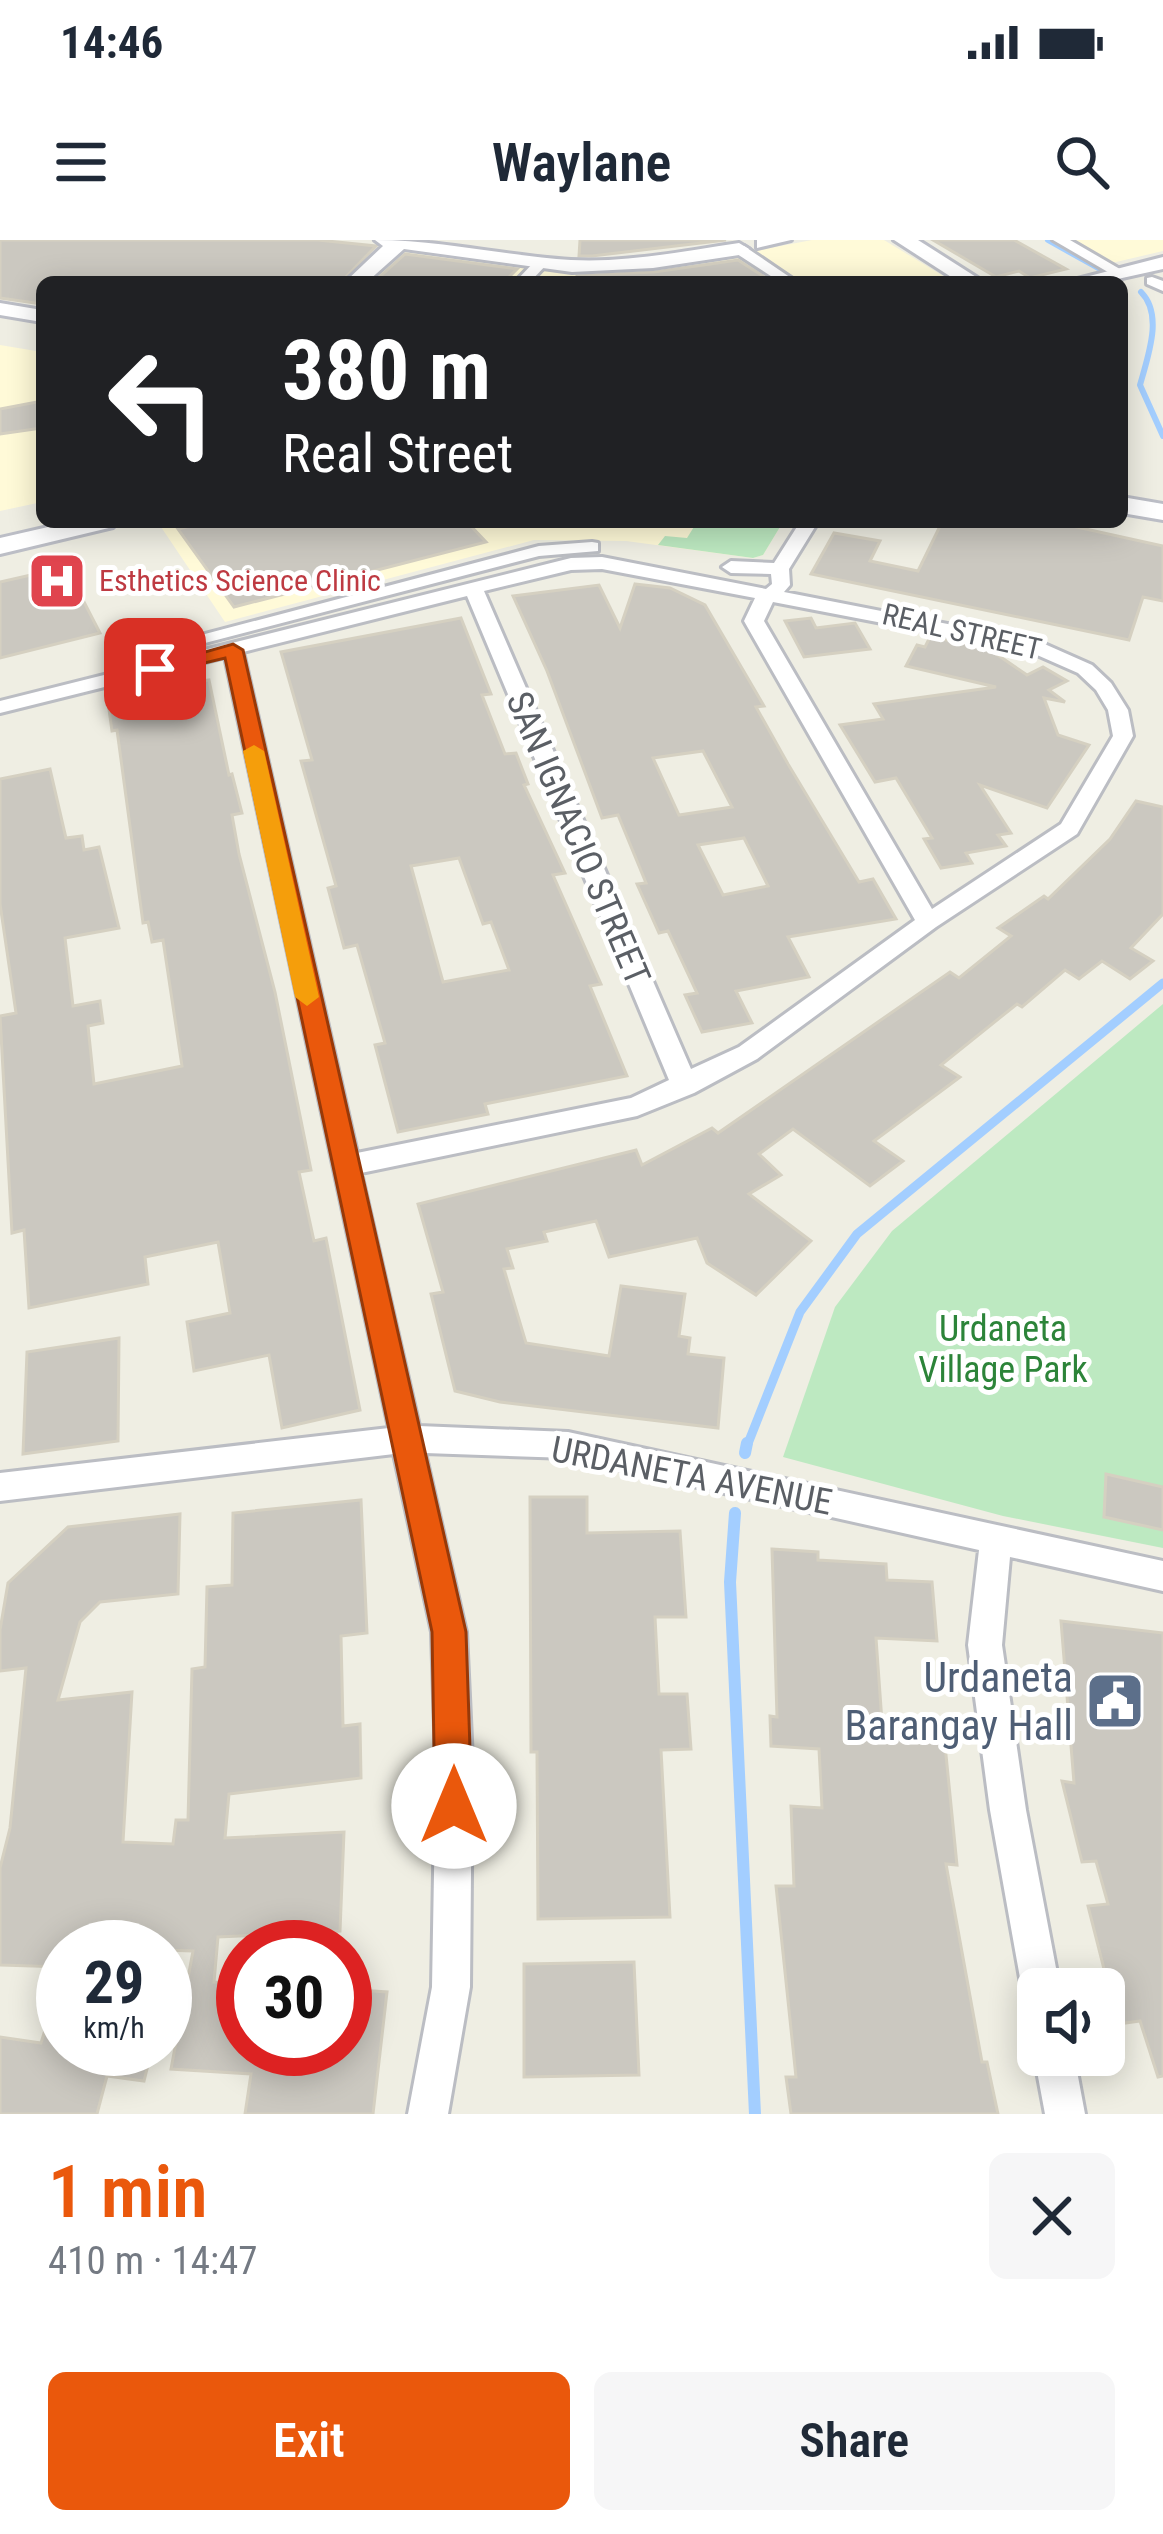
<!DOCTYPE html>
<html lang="en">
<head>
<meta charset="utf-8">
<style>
  :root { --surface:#fff; --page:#f6f6f7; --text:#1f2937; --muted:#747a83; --accent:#ea580c }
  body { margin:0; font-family:"Roboto Condensed",sans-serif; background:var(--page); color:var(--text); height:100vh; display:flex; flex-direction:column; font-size:45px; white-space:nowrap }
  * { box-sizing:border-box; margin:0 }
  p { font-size:39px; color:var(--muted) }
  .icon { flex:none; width:66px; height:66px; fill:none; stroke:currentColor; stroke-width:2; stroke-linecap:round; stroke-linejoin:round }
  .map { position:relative; height:1874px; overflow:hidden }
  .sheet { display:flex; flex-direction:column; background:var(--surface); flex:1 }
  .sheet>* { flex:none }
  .hud { position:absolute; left:36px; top:36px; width:1092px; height:252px; border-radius:18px; box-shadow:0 6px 30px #0003; background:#202124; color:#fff; overflow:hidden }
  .tools { position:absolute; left:1017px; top:1728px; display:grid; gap:24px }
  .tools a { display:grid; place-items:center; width:108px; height:108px; border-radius:18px; background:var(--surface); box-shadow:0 6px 30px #0003; font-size:60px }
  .speed { position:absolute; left:36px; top:1680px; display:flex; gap:24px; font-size:60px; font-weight:700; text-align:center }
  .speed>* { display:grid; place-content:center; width:156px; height:156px; border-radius:50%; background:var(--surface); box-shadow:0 6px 30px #0003; line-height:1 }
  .speed small { font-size:30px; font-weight:400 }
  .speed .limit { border:18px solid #d22; background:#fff; color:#111 }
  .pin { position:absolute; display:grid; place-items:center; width:102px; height:102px; color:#fff; margin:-51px; border-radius:24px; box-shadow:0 6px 18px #0006 }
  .me { position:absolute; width:132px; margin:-66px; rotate:0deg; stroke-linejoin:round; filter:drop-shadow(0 0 9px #0008) }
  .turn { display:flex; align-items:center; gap:42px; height:252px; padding:0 48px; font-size:54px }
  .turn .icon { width:156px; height:156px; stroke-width:2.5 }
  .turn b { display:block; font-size:84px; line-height:102px }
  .round { display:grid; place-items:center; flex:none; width:126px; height:126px; border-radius:18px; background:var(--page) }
  .overview { display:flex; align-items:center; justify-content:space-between; height:204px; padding:0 48px }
  h1 { font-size:72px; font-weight:600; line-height:90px; color:var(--accent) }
  .button { display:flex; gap:24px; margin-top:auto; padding:24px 48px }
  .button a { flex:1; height:138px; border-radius:18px; background:var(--accent); color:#fff; font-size:48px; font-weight:600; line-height:138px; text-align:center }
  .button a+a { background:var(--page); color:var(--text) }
  .status { display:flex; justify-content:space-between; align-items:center; height:84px; padding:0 60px; background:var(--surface); direction:ltr }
  .status svg { height:33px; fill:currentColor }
  header { display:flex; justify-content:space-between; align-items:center; height:156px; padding:0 48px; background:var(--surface); font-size:54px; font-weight:600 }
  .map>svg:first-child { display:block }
</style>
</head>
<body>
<div class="status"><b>14:46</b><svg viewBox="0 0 49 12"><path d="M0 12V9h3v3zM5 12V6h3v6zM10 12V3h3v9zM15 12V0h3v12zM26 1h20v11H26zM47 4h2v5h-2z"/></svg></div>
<header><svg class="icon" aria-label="menu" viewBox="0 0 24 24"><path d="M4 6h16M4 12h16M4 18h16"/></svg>Waylane<svg class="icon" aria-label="search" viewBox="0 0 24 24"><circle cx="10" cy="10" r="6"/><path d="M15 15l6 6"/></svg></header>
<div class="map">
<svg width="1163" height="1874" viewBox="0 0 1163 1874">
  <rect width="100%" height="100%" fill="#efeee3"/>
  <g fill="#fffad8">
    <path d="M812,0H884L953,42H367L402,10L535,29L608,32L687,24Z"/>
    <path d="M1072,0H1163V11L1112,23Z"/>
    <path d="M0,105L42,112V262L0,271Z"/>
    <path d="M169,282H783L763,315L753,318L626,301L534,300L225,382L159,284Z"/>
  </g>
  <g fill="#bde9c1">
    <path d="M697,282H783L763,315L753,318L658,305L665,296L687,298Z"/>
    <path d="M1163,764V1308L1003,1276L783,1217L835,1067L892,991Z"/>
  </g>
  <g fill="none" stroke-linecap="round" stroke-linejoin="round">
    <g stroke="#a3ceff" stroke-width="6">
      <path d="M1048,0L1100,29"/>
      <path d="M1141,52C1163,74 1149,113 1140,145L1163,196"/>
    </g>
    <path stroke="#a3ceff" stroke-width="9" d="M747,1206L800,1072L857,994L1163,743"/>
    <g stroke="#a3ceff" stroke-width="12">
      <path d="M745,1213L747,1203"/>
      <path d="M735,1273L730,1342L755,1874"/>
    </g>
  </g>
  <g fill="#cbc8c0" stroke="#d5d0c1" stroke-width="3" fill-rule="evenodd">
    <path d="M0,0H318L376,6L341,42H42V64L0,58Z"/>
    <path d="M580,0H726L592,16H579Z"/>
    <path d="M933,0H1014L1066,29L1030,38L1019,31L996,37Z"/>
    <path d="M405,14L517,29L504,42H374Z"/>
    <path d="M738,20L772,42H577V36L654,32Z"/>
    <path d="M42,161V188L0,194V169Z"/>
    <path d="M208,282H467L486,302L234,367L178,289Z"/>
    <path d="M942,282H1054L1163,306V361L1143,357L1129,400L811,334L834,293L880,301L870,321L918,331Z"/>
    <path d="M66,327L100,393L0,418V342Z"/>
    <path d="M635,344L670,348L705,365L764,466L756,467L788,524L859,642L873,639L896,679L788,697L809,737L736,751L752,783L702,792L685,755L697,753L668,691L659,693L637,644L646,643L618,575L602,578L547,431L513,356L599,345L620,388ZM703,511L732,567L679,575L653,518ZM744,598L768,646L723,655L698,605Z"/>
    <path d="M461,378L491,454L482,455L505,514L516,513L528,544L524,545L565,633L553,635L601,744L590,746L627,836L485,864L488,874L398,892L375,805L385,803L357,705L344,708L328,648L336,646L301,521L312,520L281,412ZM459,618L483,684L491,682L509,730L443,742L411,626Z"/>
    <path d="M811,378L816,388L855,383L870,409L804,417L785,381Z"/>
    <path d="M930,397L986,407L1027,435L1043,427L1067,441L1049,450L1065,462L1044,458L1058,495L1089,505L1047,568L980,545L1011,593L998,595L1006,606L966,613L972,623L941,628L924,599L932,598L896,538L875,542L840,485L883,479L874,464L996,447L906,426L917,405L925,407Z"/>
    <path d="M209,440L229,535L232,534L242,573L232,575L239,614L275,752L311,930L299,932L314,1001L326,998L360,1170L282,1188L269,1115L194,1131L187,1082L230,1073L218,1002L145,1017L148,1044L29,1068L24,990L12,993L0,776L16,773L0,664V539L50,529L66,598L82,596L84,610L99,607L119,688L65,698L73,766L100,761L103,783L88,786L94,844L182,826L163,700L152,702L148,682L143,683L117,490L112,491L108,462L166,453L165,446Z"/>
    <path d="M1136,561L1163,567V674L1131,708L1153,721L1130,739L1102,721L1079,739L1065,730L1022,767L1017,764L941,825L960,837L874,901L903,921L870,946L793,889L759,914L781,935L749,954L811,1001L756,1055L707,1023L697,998L609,1017L596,981L544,992L547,1001L507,1009L513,1028L504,1029L526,1103L609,1116L621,1046L685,1054L679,1096L690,1098L688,1114L724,1118L718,1188L500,1162L455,1151L431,1054L443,1052L418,964L636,910L642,925L712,888L718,893L950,732L959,738L1011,696L998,688L1044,656L1048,659L1110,599Z"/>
    <path d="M119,1098L118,1201L23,1214L27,1112Z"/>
    <path d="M1106,1234L1163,1247V1290L1104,1277Z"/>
    <path d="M530,1257H587V1293L680,1291L686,1377H655L659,1454H687L691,1509L661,1510L670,1677L538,1679L537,1512H531Z"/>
    <path d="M361,1260L367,1393L341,1396L343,1486L360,1484L361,1538L229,1554L225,1598L344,1592L340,1691L218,1697L214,1742L243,1744V1809H345V1749L387,1752L373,1874H245L251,1834L171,1829L193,1711L63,1707V1727L0,1725V1628L10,1588L26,1428L0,1431V1390L8,1343L68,1287L180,1274L178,1354L100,1362L80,1382L58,1460L132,1452L123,1602L173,1604L176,1580H188L192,1429L205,1427L207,1347L232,1345L233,1273Z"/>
    <path d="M772,1309L818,1312V1320L886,1324L887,1340L932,1342L937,1401L876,1398L882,1482L943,1485L957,1625L946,1624L982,1822H987L998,1874H791L786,1837H796L776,1646H794L791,1566L822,1568L819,1509L771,1506L770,1476L777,1477Z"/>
    <path d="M1061,1381L1163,1393V1836L1158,1837L1140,1781L1104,1786L1106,1737L1088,1666L1108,1664L1096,1621L1082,1622L1062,1541L1074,1543Z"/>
    <path d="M634,1722L639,1835L524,1837V1724Z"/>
    <path d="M57,1751L63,1752V1809H152L144,1841L107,1836L97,1874H0V1797L41,1803Z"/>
  </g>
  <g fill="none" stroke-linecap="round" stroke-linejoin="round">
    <g stroke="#bbbdc3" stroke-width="6">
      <g id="street">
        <path d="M1053,0H1070L1125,32L1113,35Z"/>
        <path d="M734,6H744L797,42H780L734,12Z"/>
        <path d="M537,19L549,22L530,42H515Z"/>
        <path d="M1152,37L1163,41V51L1147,44V38Z"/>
        <path d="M800,282H818L789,329L790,345L784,352L1040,402L1092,425L1111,443L1128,470L1133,496L1077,594L936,687L757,819L694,853L637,876L361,933L419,1186L568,1192L1163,1321V1351L1010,1317L1002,1405L1026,1570L1060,1749H1038V1767L1027,1763L1022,1749L990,1570L968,1405L979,1310L568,1218L425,1213L466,1392L472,1521L470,1747L448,1874H408L432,1747L436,1521L432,1392L394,1214L0,1261V1233L389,1188L225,417L0,473V461L571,318L602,317L766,349L772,344L771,334L731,333L722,327L731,321L774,323ZM602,329L755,358L744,381L915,680L739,807L691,829L484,351L571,330ZM467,356L669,840L631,858L357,913L243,412ZM773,362L1028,411L1078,433L1096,450L1108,470L1113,496L1061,584L932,669L764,381Z"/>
        <path d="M592,302L598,303V311L539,316L128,423L118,417L539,306Z"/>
        <path d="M1038,1806V1815H1074L1085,1874H1045L1034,1815Z"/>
      </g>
    </g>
    <g stroke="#bcbec6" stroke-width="6">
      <g id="secondary">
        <path d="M375,0C442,0 505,16 571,20C627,23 684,11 739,3L749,9L739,15L653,28L572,32L404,9L367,42H345L383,6Z"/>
        <path d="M757,0H791L757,8Z"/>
        <path d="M894,0H918L984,42H959Z"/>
        <path d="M1163,17V29L1104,42H1066Z"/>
        <path d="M0,63L42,70V82L0,75Z"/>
        <path d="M1122,257L1163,264V280L1122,273Z"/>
        <path d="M70,282H117L113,287L0,314V298Z"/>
      </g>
    </g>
    <use href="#street" fill="#fff" fill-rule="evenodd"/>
    <use href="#secondary" fill="#fff" fill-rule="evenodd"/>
  </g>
  <path fill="#ea580c" stroke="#983908" stroke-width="3" d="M233,404L243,410L466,1392L472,1566L466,1579L454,1584L441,1579L435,1566L432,1392L225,418L155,435L145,429Z"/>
  <path fill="#f59e0b" d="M254,505L264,511L319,757L307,766L295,757L243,511Z"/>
  <defs>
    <g id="hospital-square" transform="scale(3)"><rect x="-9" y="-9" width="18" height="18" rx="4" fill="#e0444e" stroke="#fff"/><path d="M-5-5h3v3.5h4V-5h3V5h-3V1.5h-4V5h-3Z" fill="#fff"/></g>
    <g id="civic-square" transform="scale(3)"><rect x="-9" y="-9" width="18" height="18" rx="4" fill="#5c6f8a" stroke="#fff"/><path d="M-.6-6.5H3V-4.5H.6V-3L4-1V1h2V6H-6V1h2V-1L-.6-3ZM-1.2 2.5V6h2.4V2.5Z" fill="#fff"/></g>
  </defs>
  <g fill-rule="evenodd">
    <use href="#hospital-square" x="57" y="341"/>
    <use href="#civic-square" x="1115" y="1461"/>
  </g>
  <g text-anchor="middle" stroke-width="10" stroke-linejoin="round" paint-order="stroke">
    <g font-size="30" fill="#be3a42" stroke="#fff" text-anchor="start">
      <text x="99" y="351">Esthetics Science Clinic</text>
    </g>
    <g font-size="30" fill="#5b5f65" stroke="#fff">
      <text transform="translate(962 392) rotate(13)" y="10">REAL STREET</text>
    </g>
    <g font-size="36" fill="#5b5f65" stroke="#fff">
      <text transform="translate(579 598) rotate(67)" y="13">SAN IGNACIO STREET</text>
      <text transform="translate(692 1235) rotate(11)" y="13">URDANETA AVENUE</text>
    </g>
    <g font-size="36" fill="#2c8439" stroke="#fff">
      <text x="1003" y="1101">Urdaneta<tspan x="1003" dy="41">Village Park</tspan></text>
    </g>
    <g font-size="42" fill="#4e5e75" stroke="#fff" text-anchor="end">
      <text x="1073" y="1452">Urdaneta<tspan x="1073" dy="48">Barangay Hall</tspan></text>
    </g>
  </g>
</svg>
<div class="tools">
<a><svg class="icon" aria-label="sound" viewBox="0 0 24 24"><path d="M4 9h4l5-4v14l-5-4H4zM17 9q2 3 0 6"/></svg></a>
</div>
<div class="speed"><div>29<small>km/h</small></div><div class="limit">30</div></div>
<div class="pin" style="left:155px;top:429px;background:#d93025"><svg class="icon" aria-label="arrive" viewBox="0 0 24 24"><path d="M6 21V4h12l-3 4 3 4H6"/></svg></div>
<svg class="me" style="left:454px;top:1566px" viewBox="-20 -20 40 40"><circle r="19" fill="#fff"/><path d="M0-13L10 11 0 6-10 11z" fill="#ea580c"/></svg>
<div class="hud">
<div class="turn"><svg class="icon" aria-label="left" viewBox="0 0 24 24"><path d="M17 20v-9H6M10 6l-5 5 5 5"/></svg><div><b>380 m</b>Real Street</div></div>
</div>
</div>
<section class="sheet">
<div class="overview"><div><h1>1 min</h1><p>410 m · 14:47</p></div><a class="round"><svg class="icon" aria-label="close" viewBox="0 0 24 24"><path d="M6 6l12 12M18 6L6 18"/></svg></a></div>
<div class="button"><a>Exit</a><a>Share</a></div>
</section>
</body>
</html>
